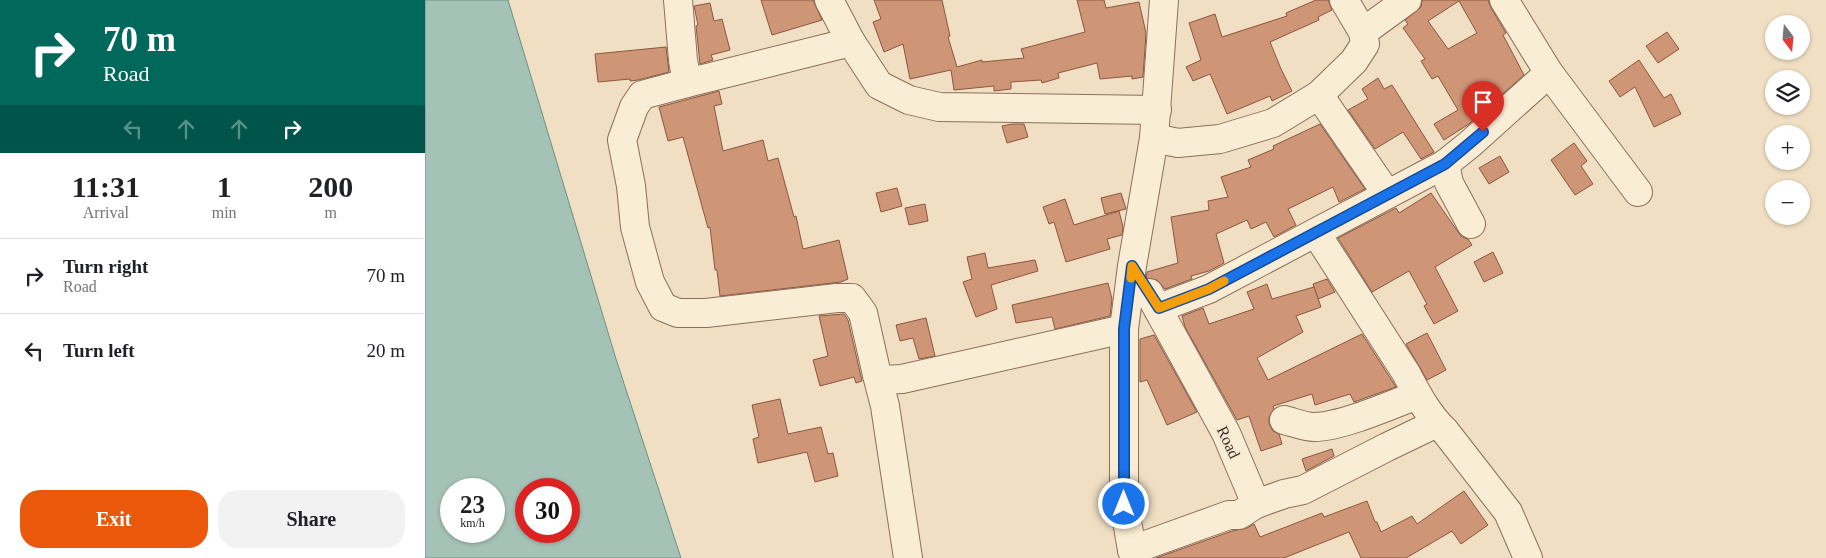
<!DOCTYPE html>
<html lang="en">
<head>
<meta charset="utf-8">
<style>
  :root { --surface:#fff; --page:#f2f2f2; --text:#202124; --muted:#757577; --line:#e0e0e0; --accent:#ea580c }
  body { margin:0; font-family:"Times New Roman",serif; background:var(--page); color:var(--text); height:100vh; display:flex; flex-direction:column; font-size:19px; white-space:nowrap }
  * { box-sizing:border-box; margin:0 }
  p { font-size:16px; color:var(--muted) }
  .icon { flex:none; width:28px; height:28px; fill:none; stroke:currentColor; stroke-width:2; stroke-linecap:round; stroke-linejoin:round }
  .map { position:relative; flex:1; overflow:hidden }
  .side { display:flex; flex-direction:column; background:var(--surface); width:425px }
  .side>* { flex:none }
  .top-card { background:#00695c; color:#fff; overflow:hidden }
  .needle { width:32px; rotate:164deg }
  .tools { position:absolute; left:1340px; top:15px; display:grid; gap:10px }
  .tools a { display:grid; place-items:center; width:45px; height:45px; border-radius:50%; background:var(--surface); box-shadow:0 1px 4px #0004; font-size:25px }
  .speed { position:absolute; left:15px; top:478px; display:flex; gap:10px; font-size:25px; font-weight:700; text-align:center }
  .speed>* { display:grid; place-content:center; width:65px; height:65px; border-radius:50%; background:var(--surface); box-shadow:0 1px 4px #0004; line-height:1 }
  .speed small { font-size:12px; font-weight:400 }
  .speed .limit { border:8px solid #d22; background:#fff; color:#111 }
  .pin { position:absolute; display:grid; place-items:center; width:42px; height:42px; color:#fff; margin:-51px -21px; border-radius:50% 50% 50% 0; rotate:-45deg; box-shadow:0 0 5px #0007 }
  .pin .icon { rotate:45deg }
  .me { position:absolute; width:55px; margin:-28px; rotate:0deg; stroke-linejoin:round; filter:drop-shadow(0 0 4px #0008) }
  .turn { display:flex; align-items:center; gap:18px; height:105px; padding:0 20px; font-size:22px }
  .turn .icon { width:65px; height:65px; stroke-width:2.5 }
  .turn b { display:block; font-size:35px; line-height:42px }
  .lanes { display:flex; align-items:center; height:48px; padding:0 20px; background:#0003; justify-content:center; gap:25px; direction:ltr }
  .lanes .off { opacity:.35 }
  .eta { display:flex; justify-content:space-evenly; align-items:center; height:85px; text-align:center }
  .eta b { font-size:30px; font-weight:700; line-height:35px }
  .primary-button { display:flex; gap:10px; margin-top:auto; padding:10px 20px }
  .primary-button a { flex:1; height:58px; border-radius:20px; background:var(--accent); color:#fff; font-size:20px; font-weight:700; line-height:58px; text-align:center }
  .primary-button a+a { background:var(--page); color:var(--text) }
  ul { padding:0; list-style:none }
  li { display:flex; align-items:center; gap:15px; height:75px; padding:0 20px; border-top:1px solid var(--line) }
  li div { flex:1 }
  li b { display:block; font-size:19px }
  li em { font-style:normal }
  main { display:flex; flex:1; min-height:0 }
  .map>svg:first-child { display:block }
</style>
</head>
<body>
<main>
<section class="side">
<div class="top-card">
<div class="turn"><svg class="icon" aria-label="right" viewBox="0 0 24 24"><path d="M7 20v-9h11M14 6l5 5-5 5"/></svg><div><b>70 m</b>Road</div></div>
<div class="lanes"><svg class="icon off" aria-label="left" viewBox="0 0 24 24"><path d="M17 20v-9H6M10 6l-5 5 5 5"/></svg><svg class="icon off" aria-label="ahead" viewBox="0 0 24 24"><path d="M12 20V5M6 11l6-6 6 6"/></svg><svg class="icon off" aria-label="ahead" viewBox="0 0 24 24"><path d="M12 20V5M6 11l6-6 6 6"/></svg><svg class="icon" aria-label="right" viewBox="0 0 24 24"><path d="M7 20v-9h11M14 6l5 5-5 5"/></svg></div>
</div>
<div class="eta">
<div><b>11:31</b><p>Arrival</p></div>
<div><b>1</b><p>min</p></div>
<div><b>200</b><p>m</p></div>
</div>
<ul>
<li><svg class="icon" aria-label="right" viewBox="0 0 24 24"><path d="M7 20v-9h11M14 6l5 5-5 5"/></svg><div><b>Turn right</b><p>Road</p></div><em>70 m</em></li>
<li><svg class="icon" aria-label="left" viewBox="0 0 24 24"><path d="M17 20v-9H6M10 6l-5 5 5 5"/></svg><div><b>Turn left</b></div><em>20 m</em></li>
</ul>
<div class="primary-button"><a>Exit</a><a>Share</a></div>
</section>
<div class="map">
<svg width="1401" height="558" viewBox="0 0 1401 558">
  <rect width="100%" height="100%" fill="#f0dfc3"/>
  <path fill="#a5c2b7" stroke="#6b9185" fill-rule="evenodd" d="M0,0H83L191,359L256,558H0ZM26,489H69V531H26ZM101,489H144V531H101Z"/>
  <g fill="#cf9577" stroke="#8b563e" fill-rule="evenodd">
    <path d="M336,0H388L397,20L347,35Z"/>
    <path d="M449,0H517L525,36L523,37L532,67L557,60V62L599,58L596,49L660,32L652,0H679L681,8L714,2L721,33L718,77L707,79V76L675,79L672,63L633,73L634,78L617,83L616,80L586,82V89L569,91V86L529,90L526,70L485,79L478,44L459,52L448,22L456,19Z"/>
    <path d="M891,0H903L907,10L893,17L894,20L845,42L856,69L867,91L847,101L845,96L802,114L785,74L768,81L761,67L776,60L764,23L790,14L797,37L862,16L861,13Z"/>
    <path d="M997,0H1063L1066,8L1081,33L1078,35L1099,75L1044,124L1019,140L1009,124L1033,110L1013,76L1007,79L996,61L1000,59L978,28L983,24L980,20L996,7ZM1034,1L1052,33L1023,49L1003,21Z"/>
    <path d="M285,3L289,21L297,19L305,50L286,55L288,60L275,64L271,26L273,25L269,6Z"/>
    <path d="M1242,32L1254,49L1233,63L1221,46Z"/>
    <path d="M241,47L244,72L213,80L205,81V79L173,82L170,54Z"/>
    <path d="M1214,60L1239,98L1246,94L1256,114L1229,127L1210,87L1195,97L1184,81Z"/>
    <path d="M953,78L959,89L967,85L1009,152L996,159L978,132L950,149L923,110L943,99L937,89Z"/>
    <path d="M294,91L297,104L289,106L298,151L338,140L343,161L353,158L369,217L371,216L378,249L414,240L423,279L416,282L295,296L292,270H290L285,227L283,228L258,137L243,141L234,107Z"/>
    <path d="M587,124H599L603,137L582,143L577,126Z"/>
    <path d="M895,124L940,189L914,202L908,187L863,209L871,225L849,237L841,222L826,229L822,220L791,234L799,263L784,271L766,276L767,279L740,289L732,280L721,278L722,272L753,263L746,217L784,210L783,201L803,197L796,177L826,167L823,160L849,149L848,146Z"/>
    <path d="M1149,143L1162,161L1156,166L1168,184L1150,195L1126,160Z"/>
    <path d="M1075,156L1084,172L1064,184L1054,168Z"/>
    <path d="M472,188L477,206L456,212L451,193Z"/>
    <path d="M696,193L701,209L680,214L676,198Z"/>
    <path d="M1006,193L1033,232L1037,237L1043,239L1047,245L1010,267L1033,311L1009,324L999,306L1002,304L984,271L947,292L913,238L971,208L974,213Z"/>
    <path d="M640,199L649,225L694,211L698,227L697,235L682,239L685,249L641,262L629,222L624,224L618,207Z"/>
    <path d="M500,204L503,221L484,225L480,208Z"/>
    <path d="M1068,252L1078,273L1059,282L1049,262Z"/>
    <path d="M560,253L563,268L610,260L613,271L566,285L572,309L551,317L538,282L547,279L542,257Z"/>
    <path d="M902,279L910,292L893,299L888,284Z"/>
    <path d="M683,283L687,299L685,316L630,329L627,317L591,323L587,305Z"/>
    <path d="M842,284L847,299L889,287L896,307L871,316L878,332L832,358L843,380L937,334L971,387L929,402L925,394L890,405L887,394L848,406L849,409L844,417V424L848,431L854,434L857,444L836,451L824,416L812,420L760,327L757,316L778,308L784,324L829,309L822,292Z"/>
    <path d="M419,314L423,320L437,381L431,383L429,377L395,386L388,360L403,356L394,316Z"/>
    <path d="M501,318L510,356L494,359L488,338L475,341L471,325Z"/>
    <path d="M1002,333L1021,370L1002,380L981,344Z"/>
    <path d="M729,335L772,412L742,425L722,380L715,382V339Z"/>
    <path d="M355,399L363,434L396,427L403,454L408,453L413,476L390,482L382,452L333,463L328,439L334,437L327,405Z"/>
    <path d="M907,449L909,456L881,471L877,459Z"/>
    <path d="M1039,491L1063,525L1036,544L1027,531L981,558H936L924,532L859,558H731L807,531L822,528L829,524L835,537L897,513L899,517L942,501L950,522H952L956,532L987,516L992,524Z"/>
  </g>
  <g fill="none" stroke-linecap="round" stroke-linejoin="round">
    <g stroke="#8b6f59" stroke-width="30">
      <g id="minor">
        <path d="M253,0L258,60L262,83L426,42"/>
        <path d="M404,0L426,42L454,85L484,100L514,107L732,110"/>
        <path d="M1079,0L1124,73L1213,192"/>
        <path d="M938,32L982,0"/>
        <path d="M262,83L217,95L209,107L197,140L206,186L210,227L225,282L238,307L253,313H281L412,298H427L438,313L452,375L459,380L477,379L699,329"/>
        <path d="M894,95L962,194"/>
        <path d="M729,138L753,143L795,139L848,123L894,95L929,61L940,44L938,32L919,0"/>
        <path d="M1020,164L1024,183L1046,224"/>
        <path d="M891,233L981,373C992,394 1003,415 1020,431L1083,512L1103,558"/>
        <path d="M734,308L784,289L1020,164L1045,144L1124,73"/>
        <path d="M452,375L460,406L483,558"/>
        <path d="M859,420C868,422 879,427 889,427C916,427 966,405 992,395"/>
        <path d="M831,504L859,494L878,490L962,447L1012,423"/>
        <path d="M707,550L804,515H814L831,504L801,433L724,293"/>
        <path d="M711,558L707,550L699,504V329L707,266L729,138L739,0"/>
      </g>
    </g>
    <use href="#minor" stroke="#faedd6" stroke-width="28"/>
  </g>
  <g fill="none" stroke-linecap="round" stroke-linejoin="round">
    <g stroke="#114b97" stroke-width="12">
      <path id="route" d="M699,504V329L707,266L734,308L784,289L1020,164L1058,132"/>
    </g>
    <use href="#route" stroke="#1a73e8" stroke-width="9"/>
    <path stroke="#f59e0b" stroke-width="9" d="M706,278L707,266L734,308L784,289L799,281"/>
  </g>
  <g text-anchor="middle" stroke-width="4.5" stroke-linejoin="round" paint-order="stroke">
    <g font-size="16" fill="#3a291e" stroke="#f7e9d3">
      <text transform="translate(804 442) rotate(65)" y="6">Road</text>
    </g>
  </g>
</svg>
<div class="tools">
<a><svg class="needle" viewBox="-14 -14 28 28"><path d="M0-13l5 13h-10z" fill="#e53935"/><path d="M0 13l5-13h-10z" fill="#757577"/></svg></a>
<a><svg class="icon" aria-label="layers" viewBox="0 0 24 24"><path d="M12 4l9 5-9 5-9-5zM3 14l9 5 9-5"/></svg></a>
<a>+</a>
<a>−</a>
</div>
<div class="speed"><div>23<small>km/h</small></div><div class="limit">30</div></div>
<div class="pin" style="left:1058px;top:132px;background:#d93025"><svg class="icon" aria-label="arrive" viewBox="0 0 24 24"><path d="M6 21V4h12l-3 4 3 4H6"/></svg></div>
<svg class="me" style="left:699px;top:504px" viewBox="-20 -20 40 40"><circle r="17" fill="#1a73e8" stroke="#fff" stroke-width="3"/><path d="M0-11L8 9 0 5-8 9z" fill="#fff"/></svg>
</div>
</main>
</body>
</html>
